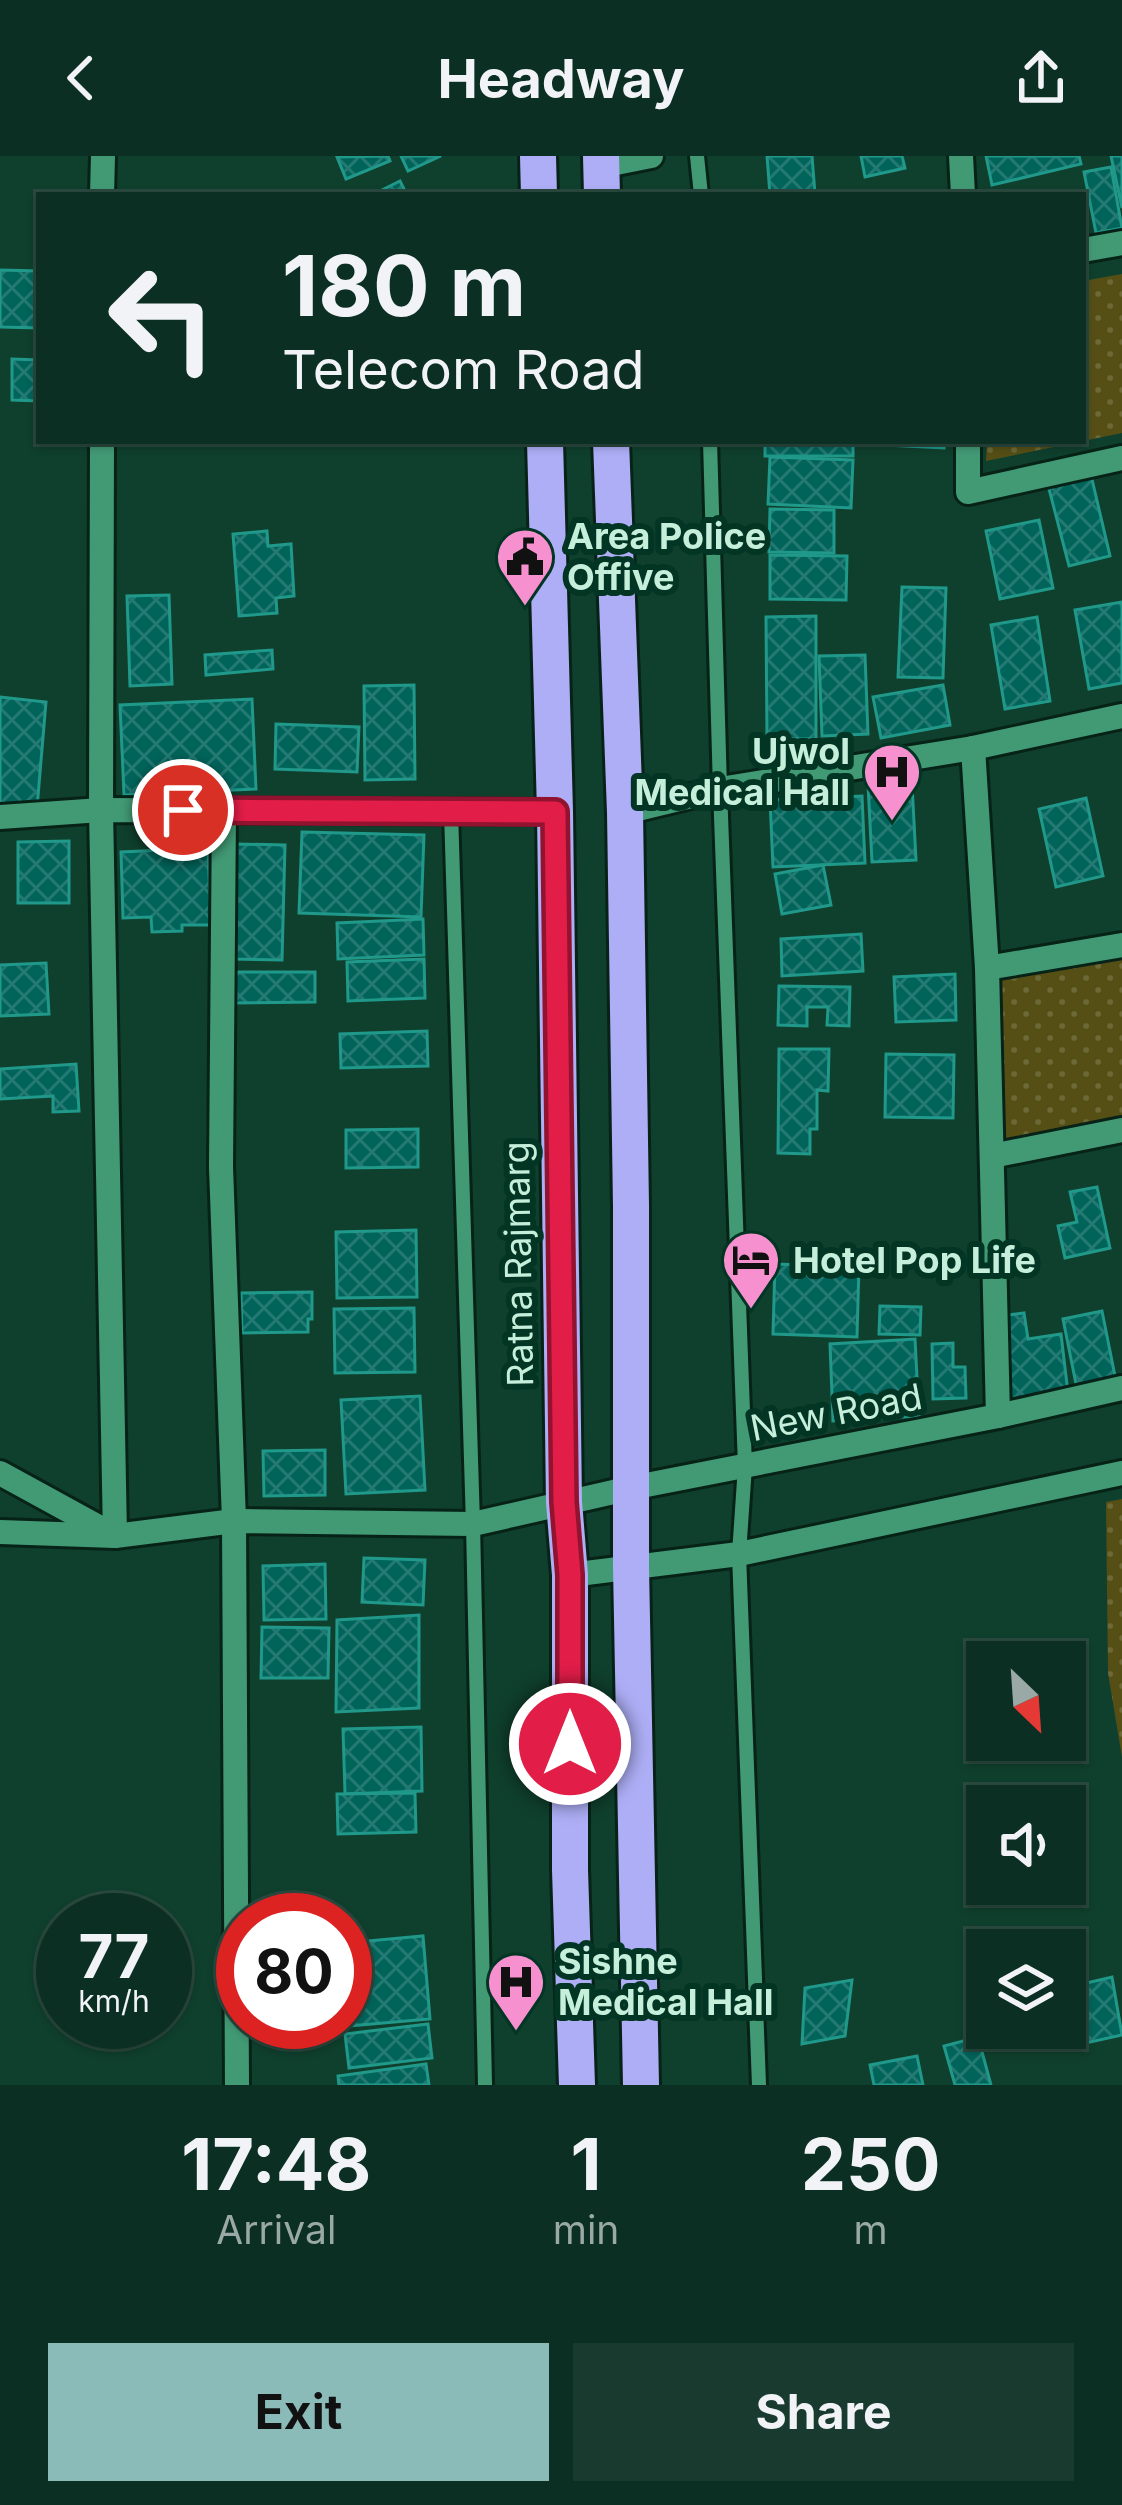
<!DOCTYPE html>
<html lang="en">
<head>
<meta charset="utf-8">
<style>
  :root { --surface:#0b2f22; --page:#193b2f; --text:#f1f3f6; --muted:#9aa9a5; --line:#2b4a40; --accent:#8bbbb9 }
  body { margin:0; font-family:Inter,sans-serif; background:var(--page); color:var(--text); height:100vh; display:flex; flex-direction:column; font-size:45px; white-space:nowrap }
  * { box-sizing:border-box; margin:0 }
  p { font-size:39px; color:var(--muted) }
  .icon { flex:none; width:66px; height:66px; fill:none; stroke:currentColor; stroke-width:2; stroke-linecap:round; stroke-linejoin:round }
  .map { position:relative; height:1929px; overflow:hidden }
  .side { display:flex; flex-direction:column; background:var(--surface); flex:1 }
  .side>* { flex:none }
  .guide { position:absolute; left:36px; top:36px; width:1050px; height:252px; border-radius:0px; box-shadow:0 3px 9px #0004,0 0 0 3px var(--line); background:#0b2f22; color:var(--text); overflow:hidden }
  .needle { width:78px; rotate:155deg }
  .buttons { position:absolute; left:966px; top:1485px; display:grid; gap:24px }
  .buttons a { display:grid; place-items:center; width:120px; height:120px; border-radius:0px; background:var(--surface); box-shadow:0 3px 9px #0004,0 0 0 3px var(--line); font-size:60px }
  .speed { position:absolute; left:36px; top:1737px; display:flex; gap:24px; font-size:60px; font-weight:700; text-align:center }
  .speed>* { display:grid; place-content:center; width:156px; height:156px; border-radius:50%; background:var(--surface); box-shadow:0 3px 9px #0004,0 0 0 3px var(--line); line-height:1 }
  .speed small { font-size:30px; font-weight:400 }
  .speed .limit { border:18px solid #d22; background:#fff; color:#111 }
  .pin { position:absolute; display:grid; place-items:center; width:102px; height:102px; color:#fff; margin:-51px; border:6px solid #fff; border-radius:50%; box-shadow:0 3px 12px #0007 }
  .me { position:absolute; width:132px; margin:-66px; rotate:0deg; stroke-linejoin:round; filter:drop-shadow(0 0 9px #0008) }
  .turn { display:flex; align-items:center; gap:42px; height:252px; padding:0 48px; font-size:54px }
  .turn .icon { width:156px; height:156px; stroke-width:2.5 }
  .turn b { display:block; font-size:84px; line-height:102px }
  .eta { display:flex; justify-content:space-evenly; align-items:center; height:204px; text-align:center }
  .eta b { font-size:72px; font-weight:700; line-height:84px }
  .cta { display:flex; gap:24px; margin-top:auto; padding:24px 48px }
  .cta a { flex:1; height:138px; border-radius:0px; background:var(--accent); color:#111; font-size:48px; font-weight:700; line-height:138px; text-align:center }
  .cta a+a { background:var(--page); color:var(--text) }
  header { display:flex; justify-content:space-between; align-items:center; height:156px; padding:0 48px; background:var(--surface); font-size:54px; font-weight:700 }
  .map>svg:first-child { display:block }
</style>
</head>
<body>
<header><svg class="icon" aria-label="back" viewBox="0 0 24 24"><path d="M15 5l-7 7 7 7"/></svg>Headway<svg class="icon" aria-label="share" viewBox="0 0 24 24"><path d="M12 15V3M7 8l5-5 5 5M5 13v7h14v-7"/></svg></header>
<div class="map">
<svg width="1122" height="1929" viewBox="0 0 1122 1929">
  <defs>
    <pattern id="grass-dots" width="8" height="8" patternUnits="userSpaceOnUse" patternTransform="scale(3)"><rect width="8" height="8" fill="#554f16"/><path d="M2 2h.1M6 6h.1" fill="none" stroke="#6c6937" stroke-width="1.8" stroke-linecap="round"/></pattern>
    <pattern id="building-cross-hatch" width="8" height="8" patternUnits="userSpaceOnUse" patternTransform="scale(3)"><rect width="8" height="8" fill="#00645b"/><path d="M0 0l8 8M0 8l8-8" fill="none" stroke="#247a72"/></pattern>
  </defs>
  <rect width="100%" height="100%" fill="#0f3f2d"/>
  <g fill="url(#grass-dots)">
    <path d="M1122,118V277L986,305L987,285H1083V125Z"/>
    <path d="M1122,789V974L992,1000L987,812Z"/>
    <path d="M1122,1343V1601L1108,1517L1106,1346Z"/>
  </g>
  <g fill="url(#building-cross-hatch)" stroke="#20988a" stroke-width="3">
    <path d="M388,0L390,5L346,23L337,1Z"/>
    <path d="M401,0H441L408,15Z"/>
    <path d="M767,0H812L815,38L770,39Z"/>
    <path d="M861,0H902L905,12L865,21Z"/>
    <path d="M986,0H1079L1081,8L992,29Z"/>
    <path d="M1111,0H1122V52Z"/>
    <path d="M1111,11L1122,72L1096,77L1084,16Z"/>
    <path d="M400,25L407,39H372Z"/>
    <path d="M0,114L39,115V172L0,171Z"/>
    <path d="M12,203L39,204V245L12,244Z"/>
    <rect x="765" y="285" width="88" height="15"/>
    <path d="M865,285H944V292L865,288Z"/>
    <path d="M770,301L853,304L851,352L768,348Z"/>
    <path d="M1091,319L1110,400L1069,410L1048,329Z"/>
    <path d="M770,353L834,354V397L769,396Z"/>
    <path d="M1039,364L1053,432L1000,443L986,375Z"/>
    <path d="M267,375L268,390L291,388L294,440L276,442L277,457L239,460L233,378Z"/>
    <path d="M770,399L847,400L846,444L770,443Z"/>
    <path d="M902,431L946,432L943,522L898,521Z"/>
    <path d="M169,439L172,528L130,530L127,440Z"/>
    <path d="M1122,446V527L1089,533L1075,454Z"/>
    <path d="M816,460V583H767L766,461Z"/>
    <path d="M1037,461L1050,545L1005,553L991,469Z"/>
    <path d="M272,494L273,513L206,519L205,499Z"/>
    <path d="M865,499L868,578L822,580L819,500Z"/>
    <path d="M414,529L415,623L365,624L364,530Z"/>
    <path d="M943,529L950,569L881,582L873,541Z"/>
    <path d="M0,541L46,546L37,652L0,648Z"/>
    <path d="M252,543L256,633L124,639L120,549Z"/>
    <path d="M276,568L359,571L357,616L275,613Z"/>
    <path d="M912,628L916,704L872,706L868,629Z"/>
    <path d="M862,640L865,707L773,711L770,644Z"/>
    <path d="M1086,642L1103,720L1056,731L1039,653Z"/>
    <path d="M302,676L424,679L421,761L299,757Z"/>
    <path d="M69,685V747H18V686Z"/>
    <path d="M236,688L285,689L282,804L233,803Z"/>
    <path d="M208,692L211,769H182V775L152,776L151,761L123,762L121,696Z"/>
    <path d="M823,709L831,749L782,758L775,718Z"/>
    <path d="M423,763L424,799L338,803L337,767Z"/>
    <path d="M861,778L863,815L782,820L781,783Z"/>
    <path d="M424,803L425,842L348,845L347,806Z"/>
    <path d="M46,807L49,858L0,860V809Z"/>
    <path d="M233,816H315V846L233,847Z"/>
    <path d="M955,818L956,864L896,866L894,821Z"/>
    <path d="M779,830L850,831L849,870L827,869L828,851H807V870L778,869Z"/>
    <path d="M427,875L428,910L341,912L340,878Z"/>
    <path d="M779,893H829L828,935L817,934V973H810V998L778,997Z"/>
    <path d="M886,898L954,899L953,962L885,961Z"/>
    <path d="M76,908L79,955L53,956V940L0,943V913Z"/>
    <path d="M418,973V1011L346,1012V974Z"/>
    <path d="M1097,1031L1110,1092L1065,1102L1058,1070L1077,1066L1070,1036Z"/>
    <path d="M416,1074L417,1141L337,1142L336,1076Z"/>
    <path d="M775,1108L859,1111L857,1181L773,1178Z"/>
    <path d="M312,1136V1163H308V1176L242,1177L241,1137Z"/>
    <path d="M880,1150L921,1151L920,1179L879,1178Z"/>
    <path d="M414,1152L415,1216L335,1217L334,1153Z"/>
    <path d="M1102,1155L1117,1230L1078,1238L1063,1163Z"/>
    <path d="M1024,1157L1028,1183L1061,1178L1068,1237L1009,1244L999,1160Z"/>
    <path d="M915,1183L919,1260L833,1265L830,1188Z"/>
    <path d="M953,1187V1211H965L966,1242L933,1243L932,1188Z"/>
    <path d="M420,1240L425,1334L346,1338L341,1244Z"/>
    <path d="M325,1294V1339L264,1340L263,1295Z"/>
    <path d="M364,1402L425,1404L423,1449L362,1446Z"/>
    <path d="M325,1408L326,1463L264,1464L263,1410Z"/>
    <path d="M419,1459V1552L336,1556L337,1464Z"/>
    <path d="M262,1471L329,1472L328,1522H261Z"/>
    <path d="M421,1571L422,1635L345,1638L343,1573Z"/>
    <path d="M415,1637L416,1676L338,1678L337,1638Z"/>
    <path d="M1061,1775L1071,1817L1065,1818V1794H988Z"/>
    <path d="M423,1780L430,1863L348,1870L345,1787Z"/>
    <path d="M1112,1821L1122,1879L1072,1890L1065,1857V1832Z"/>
    <path d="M852,1824L845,1880L802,1888L805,1832Z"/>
    <path d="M248,1866H336L337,1869L249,1878Z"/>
    <path d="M428,1868L432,1902L349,1912L345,1878Z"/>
    <path d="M978,1881L991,1929H955L944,1890Z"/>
    <path d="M917,1900L923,1929H874L870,1909Z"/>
    <path d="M426,1908L429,1929H339L338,1920Z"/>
  </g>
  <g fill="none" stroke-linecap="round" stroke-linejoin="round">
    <g stroke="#072318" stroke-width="20">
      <g id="lane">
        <path d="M697,0L701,39"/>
        <path d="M710,285L720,633L745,1310L739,1398L759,1929"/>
        <path d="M451,656L473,1368L485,1929"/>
      </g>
    </g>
    <g stroke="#072318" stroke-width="30">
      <g id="street">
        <path d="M961,0L963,39"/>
        <path d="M601,10L651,0"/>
        <path d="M102,39L103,0"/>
        <path d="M1083,94L1122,87"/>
        <path d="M968,285V336L1122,302"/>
        <path d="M973,592L987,812L998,1260"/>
        <path d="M224,654L221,1011L234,1365L237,1929"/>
        <path d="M625,656L720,633L973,592L1122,560"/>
        <path d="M0,661L101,654L555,656"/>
        <path d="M987,812L1122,789"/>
        <path d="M992,1000L1122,974"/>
        <path d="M0,1317L115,1380L101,654L102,285"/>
        <path d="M0,1376L115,1380L234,1365L473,1368L631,1332L998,1260L1122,1232"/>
        <path d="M570,1419L739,1398L1122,1317"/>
      </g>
    </g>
    <g stroke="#072318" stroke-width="42">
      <g id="highway">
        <path d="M538,0L539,39"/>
        <path d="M601,0L602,39"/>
        <path d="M545,285L555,656L564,1346L570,1419V1714L577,1929"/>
        <path d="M611,285L625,656L631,1050V1411L641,1929"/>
      </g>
    </g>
    <use href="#lane" stroke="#429a75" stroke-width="14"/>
    <use href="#street" stroke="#429a75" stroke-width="24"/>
    <use href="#highway" stroke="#adaef5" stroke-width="36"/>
  </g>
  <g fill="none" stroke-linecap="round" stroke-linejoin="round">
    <g stroke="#92132f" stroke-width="30">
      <path id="route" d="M183,654L555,656L564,1346L570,1419V1588"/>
    </g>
    <use href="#route" stroke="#e11d48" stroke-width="21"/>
  </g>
  <defs>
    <g id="civic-pin" transform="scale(3)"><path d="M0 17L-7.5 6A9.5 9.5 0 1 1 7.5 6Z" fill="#f690cf" stroke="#023523"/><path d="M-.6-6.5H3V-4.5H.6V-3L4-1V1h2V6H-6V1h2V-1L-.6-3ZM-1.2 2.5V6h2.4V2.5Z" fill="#111"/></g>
    <g id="hospital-pin" transform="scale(3)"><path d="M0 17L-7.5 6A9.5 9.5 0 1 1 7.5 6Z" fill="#f690cf" stroke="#023523"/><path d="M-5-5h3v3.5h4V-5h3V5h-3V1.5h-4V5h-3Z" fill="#111"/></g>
    <g id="hotel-pin" transform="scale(3)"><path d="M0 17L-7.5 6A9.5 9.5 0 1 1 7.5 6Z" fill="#f690cf" stroke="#023523"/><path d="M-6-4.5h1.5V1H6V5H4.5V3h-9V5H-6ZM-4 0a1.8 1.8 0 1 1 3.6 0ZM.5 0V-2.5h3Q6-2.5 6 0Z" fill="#111"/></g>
  </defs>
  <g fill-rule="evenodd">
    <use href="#civic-pin" x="525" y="401"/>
    <use href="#hospital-pin" x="892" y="616"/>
    <use href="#hotel-pin" x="751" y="1104"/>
    <use href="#hospital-pin" x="516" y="1826"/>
  </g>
  <g text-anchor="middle" stroke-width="12" stroke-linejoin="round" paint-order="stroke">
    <g font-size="36" font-weight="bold" fill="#c6efdb" stroke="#023523" text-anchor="start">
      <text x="567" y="393">Area Police<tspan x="567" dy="41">Offive</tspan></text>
      <text x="850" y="608" text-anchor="end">Ujwol<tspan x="850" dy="41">Medical Hall</tspan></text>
      <text x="793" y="1117">Hotel Pop Life</text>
      <text x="558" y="1818">Sishne<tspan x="558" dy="41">Medical Hall</tspan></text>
    </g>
    <g font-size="36" fill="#c6efdb" stroke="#023523">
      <text transform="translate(518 1108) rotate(-91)" y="13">Ratna Rajmarg</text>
      <text transform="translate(836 1256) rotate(-11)" y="13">New Road</text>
    </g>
  </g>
</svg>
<div class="buttons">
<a><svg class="needle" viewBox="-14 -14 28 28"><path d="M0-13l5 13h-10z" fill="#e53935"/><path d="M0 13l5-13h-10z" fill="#9aa9a5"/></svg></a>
<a><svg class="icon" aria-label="sound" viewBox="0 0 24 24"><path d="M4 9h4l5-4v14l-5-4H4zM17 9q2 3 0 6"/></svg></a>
<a><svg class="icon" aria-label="layers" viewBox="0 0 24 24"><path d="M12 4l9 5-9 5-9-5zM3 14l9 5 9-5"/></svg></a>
</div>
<div class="speed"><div>77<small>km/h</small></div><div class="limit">80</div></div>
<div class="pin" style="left:183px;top:654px;background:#d93025"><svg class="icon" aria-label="arrive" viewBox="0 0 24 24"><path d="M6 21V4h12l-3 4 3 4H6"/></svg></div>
<svg class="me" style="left:570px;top:1588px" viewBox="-20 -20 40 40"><circle r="17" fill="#e11d48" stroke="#fff" stroke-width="3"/><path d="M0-11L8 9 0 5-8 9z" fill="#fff"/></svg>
<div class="guide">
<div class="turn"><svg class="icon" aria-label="left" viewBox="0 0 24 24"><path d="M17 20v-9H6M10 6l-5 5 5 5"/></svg><div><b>180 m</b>Telecom Road</div></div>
</div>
</div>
<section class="side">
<div class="eta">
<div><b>17:48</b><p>Arrival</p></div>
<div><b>1</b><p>min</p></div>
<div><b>250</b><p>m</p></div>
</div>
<div class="cta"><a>Exit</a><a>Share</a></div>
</section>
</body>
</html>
